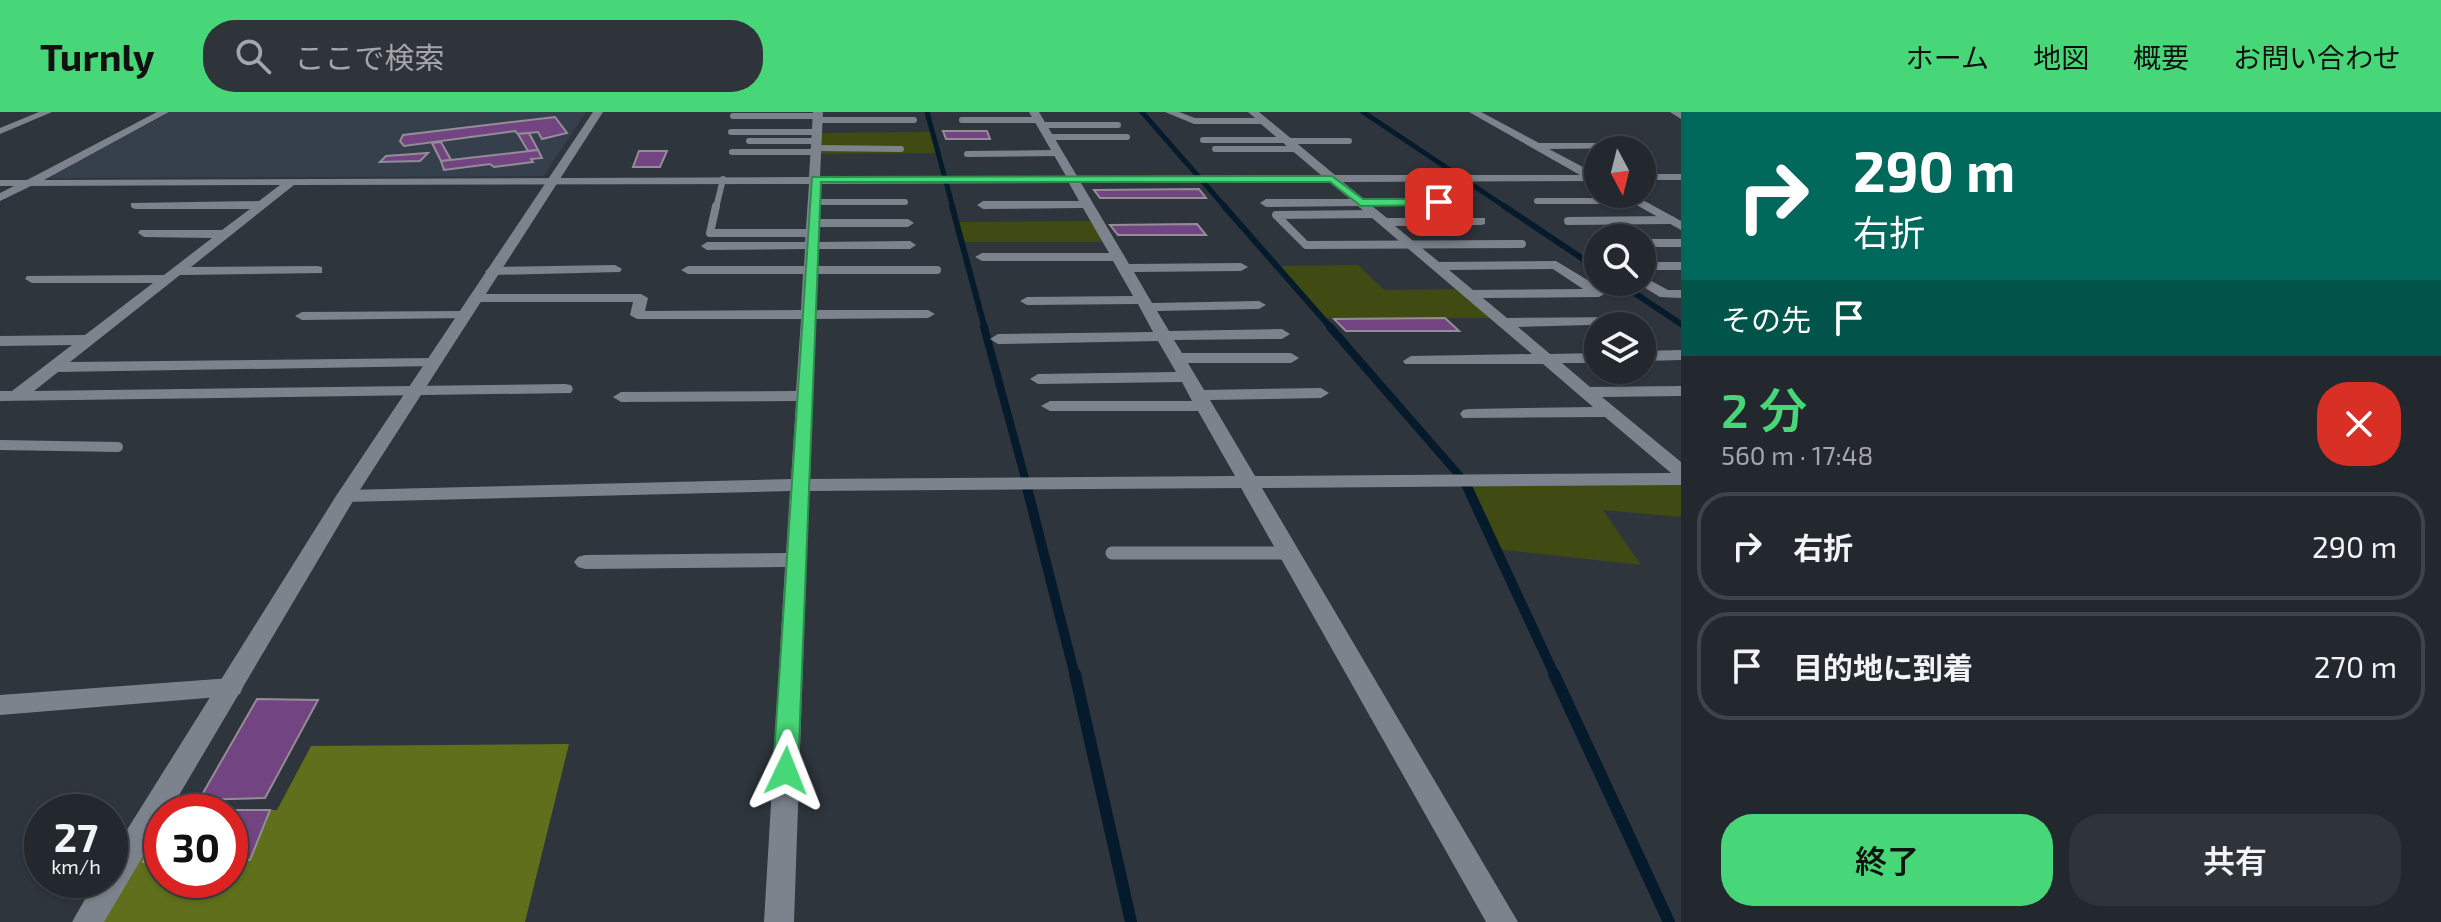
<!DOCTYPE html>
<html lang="ja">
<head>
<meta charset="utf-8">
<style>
  :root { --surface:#23282e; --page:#2f343a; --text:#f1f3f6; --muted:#a3a6aa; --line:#40444a; --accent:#48d778 }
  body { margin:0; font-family:"Exo 2","Noto Sans JP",sans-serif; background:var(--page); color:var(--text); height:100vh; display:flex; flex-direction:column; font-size:30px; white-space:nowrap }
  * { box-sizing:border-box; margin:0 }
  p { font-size:26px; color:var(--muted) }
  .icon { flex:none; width:44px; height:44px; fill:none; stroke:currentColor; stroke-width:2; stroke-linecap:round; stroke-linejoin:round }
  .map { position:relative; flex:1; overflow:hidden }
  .sheet { display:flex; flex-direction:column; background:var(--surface); width:760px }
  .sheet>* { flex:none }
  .banner { background:#00695c; color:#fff; overflow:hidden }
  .needle { width:52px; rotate:173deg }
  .fabs { position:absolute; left:1584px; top:24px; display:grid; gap:16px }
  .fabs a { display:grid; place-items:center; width:72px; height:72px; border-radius:50%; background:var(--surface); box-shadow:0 2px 6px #0004,0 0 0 2px var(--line); font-size:40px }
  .speed { position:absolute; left:24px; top:682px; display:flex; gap:16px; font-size:40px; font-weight:700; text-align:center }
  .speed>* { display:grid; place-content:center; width:104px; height:104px; border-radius:50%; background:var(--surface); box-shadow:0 2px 6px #0004,0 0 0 2px var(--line); line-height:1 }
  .speed small { font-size:20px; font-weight:400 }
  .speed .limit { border:12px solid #d22; background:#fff; color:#111 }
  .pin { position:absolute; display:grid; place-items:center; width:68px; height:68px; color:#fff; margin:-34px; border-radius:16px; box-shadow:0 4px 12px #0006 }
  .me { position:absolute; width:88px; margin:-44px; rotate:2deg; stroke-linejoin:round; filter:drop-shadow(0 0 6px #0008) }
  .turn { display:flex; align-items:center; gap:28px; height:168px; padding:0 40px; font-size:36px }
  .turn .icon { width:104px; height:104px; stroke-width:2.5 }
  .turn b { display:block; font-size:56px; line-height:68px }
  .then { display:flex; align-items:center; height:76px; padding:0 40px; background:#0003; gap:16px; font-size:30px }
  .round { display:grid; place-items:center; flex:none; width:84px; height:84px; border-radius:32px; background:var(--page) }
  .headline { display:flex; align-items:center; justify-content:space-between; height:136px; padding:0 40px }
  h1 { font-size:48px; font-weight:600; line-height:60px; color:var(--accent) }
  .action { display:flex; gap:16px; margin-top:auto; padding:16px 40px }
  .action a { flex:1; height:92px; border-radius:32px; background:var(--accent); color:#111; font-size:32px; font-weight:600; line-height:92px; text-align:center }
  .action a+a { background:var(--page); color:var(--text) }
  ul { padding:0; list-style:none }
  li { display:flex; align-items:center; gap:24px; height:108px; margin:0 16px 12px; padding:0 24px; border:4px solid var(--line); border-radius:32px }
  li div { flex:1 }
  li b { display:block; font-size:30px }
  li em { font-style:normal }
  header { display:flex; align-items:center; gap:48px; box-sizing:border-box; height:112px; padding:0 40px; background:var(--accent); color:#111 }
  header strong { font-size:38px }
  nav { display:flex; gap:44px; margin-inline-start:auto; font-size:28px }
  .search { width:560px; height:72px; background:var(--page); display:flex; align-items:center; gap:20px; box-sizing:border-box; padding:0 28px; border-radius:32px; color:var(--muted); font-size:30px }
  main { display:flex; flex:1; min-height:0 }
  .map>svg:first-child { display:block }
</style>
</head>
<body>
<header>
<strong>Turnly</strong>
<div class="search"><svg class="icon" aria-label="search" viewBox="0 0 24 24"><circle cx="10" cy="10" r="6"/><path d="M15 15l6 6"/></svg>ここで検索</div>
<nav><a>ホーム</a><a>地図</a><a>概要</a><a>お問い合わせ</a></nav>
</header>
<main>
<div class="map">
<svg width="1681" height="810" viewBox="0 0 1681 810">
  <rect width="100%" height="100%" fill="#2f353d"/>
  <path fill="#36404d" d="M171,0H586L543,64L48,66Z"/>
  <g fill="#404b13">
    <path d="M932,20L938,41L817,42L818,21Z"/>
    <path d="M1100,109L1112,130H962L956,110Z"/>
    <path d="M1358,153L1384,178L1463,177L1498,206H1322L1276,154Z"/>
    <path d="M1681,367V405L1603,398L1641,453L1496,437L1464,368Z"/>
  </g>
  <path fill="#5f6f1b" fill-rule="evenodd" d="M569,632L525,810H87L155,698H277L311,634ZM162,700H230V768H162Z"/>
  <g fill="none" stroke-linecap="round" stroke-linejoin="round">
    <g stroke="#051b2c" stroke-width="5">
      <path d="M927,0L953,96"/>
      <path d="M1142,0L1226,96"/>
      <path d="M1363,0L1507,96"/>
    </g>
    <g stroke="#051b2c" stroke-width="6">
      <path d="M952,94L985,217"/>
      <path d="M1224,94L1332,217"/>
      <path d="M1504,94L1598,157"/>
      <path d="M1618,170L1681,212"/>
    </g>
    <g stroke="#051b2c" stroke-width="8">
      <path d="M984,215L1026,370"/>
      <path d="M1330,215L1465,370"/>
    </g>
    <g stroke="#051b2c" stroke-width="10">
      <path d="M1025,368L1075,564"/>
      <path d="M1464,368L1555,564"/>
    </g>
    <g stroke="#051b2c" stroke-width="12">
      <path d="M1075,562L1131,810"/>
      <path d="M1554,562L1669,810"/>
    </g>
  </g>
  <g fill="#724481" stroke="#948d96" stroke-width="2">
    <path d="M555,5L567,21L542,27L538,20L518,22L515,19L404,34L400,29L403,23Z"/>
    <path d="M943,19H987L990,27H946Z"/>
    <path d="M529,21L538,38L528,39L518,22Z"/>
    <path d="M441,30L451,48L441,49L432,31Z"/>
    <path d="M538,38L542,46L531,47L533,50L494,55L490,52L444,58L441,49Z"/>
    <path d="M639,39H667L660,55H633Z"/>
    <path d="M428,41L420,49L380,50L386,44Z"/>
    <path d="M1199,77L1206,86H1100L1094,78Z"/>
    <path d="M1197,112L1206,123H1118L1110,113Z"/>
    <path d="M1445,206L1459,219H1346L1334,207Z"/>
    <path d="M257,587L318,588L265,686L199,688Z"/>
    <path d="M170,698H270L250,748H230V700Z"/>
    <path d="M162,714V750H143Z"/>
  </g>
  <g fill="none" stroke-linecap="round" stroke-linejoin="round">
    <g stroke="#7c838c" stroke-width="6">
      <path d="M733,4H818"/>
      <path d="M818,8H914"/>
      <path d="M962,8H1038"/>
      <path d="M1042,13H1118"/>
      <path d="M731,20H818"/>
      <path d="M1049,25H1127"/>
      <path d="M1203,28H1286"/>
      <path d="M749,29H817"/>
      <path d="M1287,29H1349"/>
      <path d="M817,36L901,37"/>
      <path d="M1215,37H1297"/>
      <path d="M732,40H817"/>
      <path d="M967,42L1058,41"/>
      <path d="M1537,89H1635"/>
      <path d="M815,90H905"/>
      <path d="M716,96L723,67"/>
    </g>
    <g stroke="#7c838c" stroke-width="8">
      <path d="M716,94L710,121H813"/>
      <path d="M1375,102L1276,103L1306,133L1522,132"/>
      <path d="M1568,109L1671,108"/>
      <path d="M1642,131H1681"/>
      <path d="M811,158H937"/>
    </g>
    <path stroke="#7c838c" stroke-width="10" d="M0,333L118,335"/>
    <path stroke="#7c838c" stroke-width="13" d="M1112,441H1291"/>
    <g fill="#7c838c" fill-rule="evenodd">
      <path d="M39,0H52L0,22V16Z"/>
      <path d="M157,0H169L44,68L809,65L813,0H823L820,65L1066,64L1029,0H1039L1077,64H1322L1261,12H1194L1165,0H1179L1195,6H1255L1248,0H1259L1335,63H1580L1469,0H1481L1539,31H1644L1645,33L1640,36L1549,37L1598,63V69L1343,70L1364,87L1469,88V92L1465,94H1372L1387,106H1485V112L1481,113L1395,114L1439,150L1556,149L1604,178L1606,181L1599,185L1483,186L1507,206L1633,205V211L1628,212L1518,215L1550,242L1598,241V251H1562L1590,275L1681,274V284L1602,285L1681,350V373L1262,376L1518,810H1486L1241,376L809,379L794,810H764L785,455L585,457L578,455L574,450L578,445L585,443L786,441L790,379L346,390L336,384L346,378L791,367L796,289L621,290L613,285L621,280L796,279L801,207H637L630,203L633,190H475L468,186L475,182H641L648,186L645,199L801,198L803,162H688L681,158L688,154H804L805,137L707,138L701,134L707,130H805L809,72L294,73L191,155L317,154L322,155V161L180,163L70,250L431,246L439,251L437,254L58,260L34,279L565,272L571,273L573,277L571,281L0,289V279H12L72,233L0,234V224L85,223L153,171H32L25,167L27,164L164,163L212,126L144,125L138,121L140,118H222L250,97H135L131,95V91L259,89L280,73L31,74L0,89V81L14,74H0V68H27ZM1330,70L1350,87H1266L1260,91L1266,95L1358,94L1532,242L1411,244L1403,249L1405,252H1543L1593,295L1469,297L1463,298L1460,302L1463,306L1605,305L1671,361L1255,364L1210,288L1321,286L1329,281L1321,276L1204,278L1188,251H1291L1299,246L1291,241H1182L1174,228L1282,227L1290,222L1282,217L1169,219L1157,199L1259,197L1266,193L1259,189L1152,191L1134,160L1241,159L1248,155L1241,151L1129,152L1081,71ZM1069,71L1079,89H983L977,93L983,97L1083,96L1109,141H982L975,145L982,149H1113L1133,184L1027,185L1020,189L1027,193L1138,192L1153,220L998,222L990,227L998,232L1158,229L1176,260L1038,262L1030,267L1038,272L1182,270L1192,289H1050L1041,294L1050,299H1198L1235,364L810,367L815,207L928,206L935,202L928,198H816L818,137H910L916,133L910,129L818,130L819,115H908L914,111L908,107H819L820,72ZM1553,157L1583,177L1473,178L1449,158Z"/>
      <path d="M1670,0H1681V7Z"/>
      <rect x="1642" y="62" width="39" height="6"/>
      <path d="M1617,82H1632L1681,109V118Z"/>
      <rect x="1642" y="150" width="39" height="8"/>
      <path d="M615,153L622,157L620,160L492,163L485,159L492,155Z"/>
      <path d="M1642,164L1668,178H1681V186L1660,185L1637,171L1642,170Z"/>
      <path d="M463,199L468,200V206L302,208L295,204L302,200Z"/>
      <path d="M1681,238V248L1642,249V239Z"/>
      <path d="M231,566L240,568L243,575L240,582L231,584L0,603V583Z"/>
    </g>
    <path fill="#7c838c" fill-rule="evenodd" d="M593,0H603L356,384L169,700H162V712L104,810H72L96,768H110V745L336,384Z"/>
  </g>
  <path fill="#48d778" stroke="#2f8c4e" stroke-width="2" d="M1332,64L1363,87H1439L1445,90L1439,93L1361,94L1330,70H821L798,659L794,666L786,669L777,666L773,659L812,65Z"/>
</svg>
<div class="fabs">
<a><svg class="needle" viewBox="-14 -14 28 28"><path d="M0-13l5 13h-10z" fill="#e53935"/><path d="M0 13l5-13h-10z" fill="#a3a6aa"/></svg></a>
<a><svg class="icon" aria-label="search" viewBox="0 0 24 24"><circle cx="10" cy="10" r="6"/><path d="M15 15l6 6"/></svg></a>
<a><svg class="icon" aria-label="layers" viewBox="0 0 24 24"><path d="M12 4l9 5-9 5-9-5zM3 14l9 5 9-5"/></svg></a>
</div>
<div class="speed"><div>27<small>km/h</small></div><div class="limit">30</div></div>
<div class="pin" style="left:1439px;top:90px;background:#d93025"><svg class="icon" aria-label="arrive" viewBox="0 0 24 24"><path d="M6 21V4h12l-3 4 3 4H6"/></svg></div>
<svg class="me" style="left:786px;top:659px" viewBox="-20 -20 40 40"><path d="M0-17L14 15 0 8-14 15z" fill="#48d778" stroke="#fff" stroke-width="4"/></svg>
</div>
<section class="sheet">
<div class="banner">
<div class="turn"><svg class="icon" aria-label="right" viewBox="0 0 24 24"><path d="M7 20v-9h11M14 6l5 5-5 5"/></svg><div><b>290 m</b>右折</div></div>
<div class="then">その先<svg class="icon" aria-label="arrive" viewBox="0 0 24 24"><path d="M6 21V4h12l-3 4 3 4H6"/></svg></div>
</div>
<div class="headline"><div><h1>2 分</h1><p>560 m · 17:48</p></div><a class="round" style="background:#d93025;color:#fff"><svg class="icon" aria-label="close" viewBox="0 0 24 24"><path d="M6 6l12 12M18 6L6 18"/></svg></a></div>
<ul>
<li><svg class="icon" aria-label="right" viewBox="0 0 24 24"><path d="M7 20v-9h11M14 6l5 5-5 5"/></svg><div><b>右折</b></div><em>290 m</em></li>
<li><svg class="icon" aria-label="arrive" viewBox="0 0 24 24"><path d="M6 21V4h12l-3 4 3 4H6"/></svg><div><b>目的地に到着</b></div><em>270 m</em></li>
</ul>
<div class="action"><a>終了</a><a>共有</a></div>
</section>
</main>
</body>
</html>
